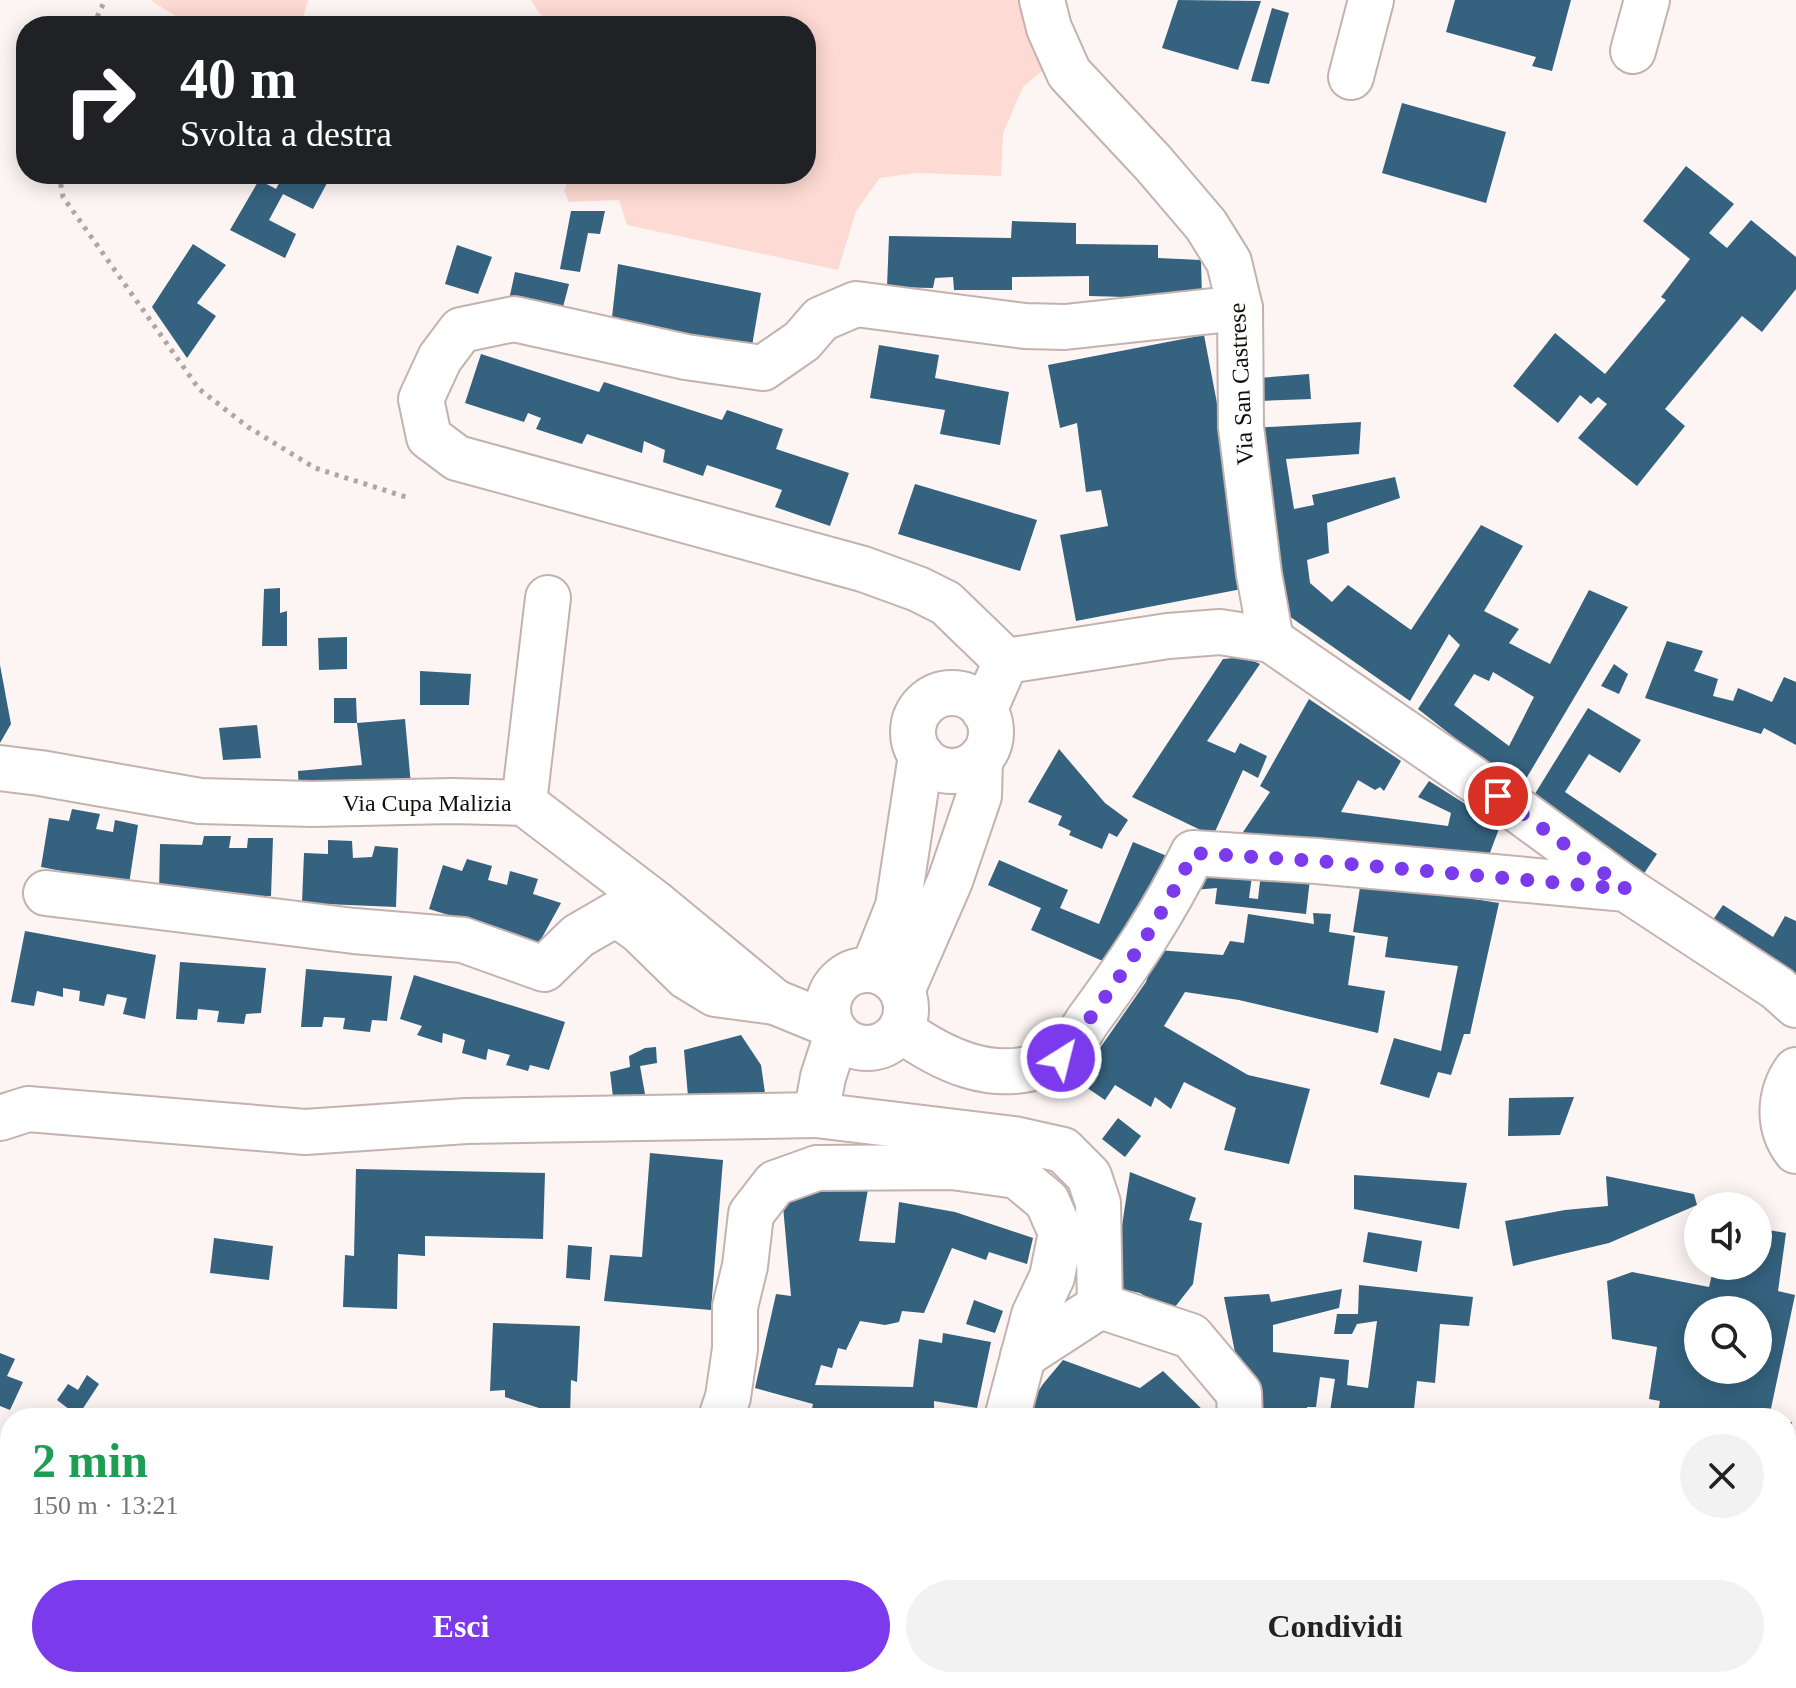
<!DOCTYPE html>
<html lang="it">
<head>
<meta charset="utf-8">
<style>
  :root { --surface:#fff; --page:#f2f2f2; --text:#222; --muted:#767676; --accent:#7c3aed }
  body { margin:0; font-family:"Times New Roman",serif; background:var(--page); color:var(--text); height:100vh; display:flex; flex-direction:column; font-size:30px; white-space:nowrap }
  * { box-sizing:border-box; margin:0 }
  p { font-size:26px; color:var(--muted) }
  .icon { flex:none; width:44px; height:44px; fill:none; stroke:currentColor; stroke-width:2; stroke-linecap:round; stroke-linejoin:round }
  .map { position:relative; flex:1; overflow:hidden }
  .drawer { position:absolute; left:0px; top:1408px; width:1796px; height:280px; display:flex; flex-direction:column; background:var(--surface); border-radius:32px 32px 0 0; box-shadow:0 4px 20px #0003 }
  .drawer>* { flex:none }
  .banner { position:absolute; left:16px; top:16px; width:800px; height:168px; border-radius:32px; box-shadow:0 4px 20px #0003; background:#202124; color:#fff; overflow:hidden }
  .fabs { position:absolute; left:1684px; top:1192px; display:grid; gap:16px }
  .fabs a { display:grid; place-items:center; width:88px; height:88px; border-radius:50%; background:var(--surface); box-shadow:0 4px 20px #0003; font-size:40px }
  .pin { position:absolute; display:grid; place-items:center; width:68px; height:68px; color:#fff; margin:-34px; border:4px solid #fff; border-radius:50%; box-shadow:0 2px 8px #0007 }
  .me { position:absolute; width:88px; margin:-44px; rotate:36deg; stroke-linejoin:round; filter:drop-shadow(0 0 6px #0008) }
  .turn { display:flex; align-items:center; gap:28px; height:168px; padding:0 32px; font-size:36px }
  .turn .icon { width:104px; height:104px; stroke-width:2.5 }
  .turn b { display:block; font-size:56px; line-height:68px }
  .round { display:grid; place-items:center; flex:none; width:84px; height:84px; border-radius:42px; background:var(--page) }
  .head { display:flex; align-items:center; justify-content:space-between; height:136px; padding:0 32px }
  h1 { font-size:48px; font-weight:600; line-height:60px; color:#1e9e55 }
  .primary-button { display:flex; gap:16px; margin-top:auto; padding:16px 32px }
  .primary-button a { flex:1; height:92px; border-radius:48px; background:var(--accent); color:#fff; font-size:32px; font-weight:600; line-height:92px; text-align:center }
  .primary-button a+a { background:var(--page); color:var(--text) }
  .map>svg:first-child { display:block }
</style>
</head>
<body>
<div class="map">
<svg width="1796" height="1688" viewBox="0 0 1796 1688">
  <rect width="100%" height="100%" fill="#fcf5f3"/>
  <g fill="#fddad3">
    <path d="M150,0H308L301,26H192Z"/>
    <path d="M531,0H1029L1043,70L1023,87L1003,133L1001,176L916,173L880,178L856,211L838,270L627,225L619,200L569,202L564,191L570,174H806V26H557L540,14Z"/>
  </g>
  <g fill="#35627e" fill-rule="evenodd">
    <path d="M1178,0L1261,1L1238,70L1162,48Z"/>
    <path d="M1455,0H1571L1552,71L1532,66L1536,57L1446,32Z"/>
    <path d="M1272,8L1289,13L1269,84L1251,81Z"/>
    <path d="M1402,103L1506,132L1486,203L1382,173Z"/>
    <path d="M1686,166L1734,204L1709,233L1727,248L1751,220L1796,257V289L1762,332L1742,316L1665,409L1685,426L1637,486L1578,438L1607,404L1598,397L1591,404L1580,395L1558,423L1513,386L1555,333L1605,374L1666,300L1661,297L1690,259L1643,221Z"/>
    <path d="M284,174H332L313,209L283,194L269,220L296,234L285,258L230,230L259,180L276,189Z"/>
    <path d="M571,211H605L600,234L588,233L580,272L560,269Z"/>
    <path d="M1012,221L1076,223V244L1158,245V258L1201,260L1202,299L1089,296V276L1012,277V290H954L953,277L935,278L933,288L887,287L889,236L1011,238Z"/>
    <path d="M193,244L226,265L197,303L216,316L187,358L152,307Z"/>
    <path d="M457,245L492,257L478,294L445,284Z"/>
    <path d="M618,264L761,293L752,346L675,334L612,317Z"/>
    <path d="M515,272L569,284L562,311L509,300Z"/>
    <path d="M1204,335L1252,587L1076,621L1060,535L1108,526L1101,490L1086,492L1077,423L1060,428L1048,365Z"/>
    <path d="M879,345L939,355L935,378L1009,392L1000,445L940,434L945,410L870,398Z"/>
    <path d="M481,354L599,392L604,382L722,420L727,410L783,429L776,449L849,473L830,526L775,507L782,490L707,465L703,476L663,462L665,450L644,441L642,453L587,434L582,444L536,429L541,418L528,413L524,422L465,403Z"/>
    <path d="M1309,374L1311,399L1260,401L1258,378Z"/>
    <path d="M1361,422L1359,454L1286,459L1294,509L1314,505L1312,495L1395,477L1400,498L1327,523L1329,553L1307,560L1310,583L1332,602L1348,585L1411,630L1481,525L1523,546L1484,611L1519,629L1509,643L1550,664L1589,590L1628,607L1520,789L1418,709L1460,645L1449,634L1410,701L1279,609L1251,428ZM1493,672L1534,697L1509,746L1454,705L1474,674L1489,681Z"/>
    <path d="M915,484L1037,520L1020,571L898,534Z"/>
    <path d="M280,588V613L287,611V646H262L264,589Z"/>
    <path d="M347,637V669L319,670L318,638Z"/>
    <path d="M1667,641L1703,651L1694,671L1718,679L1713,696L1733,701L1738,688L1772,702L1784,677L1796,682V745L1764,728L1761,734L1645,698Z"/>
    <path d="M1245,657L1260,664L1207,741L1235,753L1240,743L1267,756L1258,778L1243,770L1213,836L1132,797L1223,659Z"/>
    <path d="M1614,664L1628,674L1619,694L1601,686Z"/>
    <path d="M0,665L11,724L0,743Z"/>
    <path d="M420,671L471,674L469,705H420Z"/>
    <path d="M334,698H356L357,723H334Z"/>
    <path d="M1309,699L1401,761L1384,791L1380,787L1375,790L1358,780L1341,812L1448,826L1451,813L1418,797L1429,781L1500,826L1485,866L1239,838L1270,792L1260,786Z"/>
    <path d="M1588,708L1641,740L1620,773L1589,754L1565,792L1657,854L1637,884L1528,805Z"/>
    <path d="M405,719L411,785L299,794L298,771L362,765L357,723Z"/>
    <path d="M257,725L261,758L223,760L219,728Z"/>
    <path d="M1059,749L1105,803L1128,820L1117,837L1109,833L1102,849L1069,835L1071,831L1058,825L1062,816L1028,802Z"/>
    <path d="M72,809L100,814L96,829L113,832L115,820L138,825L129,884L41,867L49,818L69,821Z"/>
    <path d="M204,836H231L229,848H247L248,838H273L271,896L159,894L160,844L202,845Z"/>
    <path d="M328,840L352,841L353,858L372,857L375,846L398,848L396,907L302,903L304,853L328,854Z"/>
    <path d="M1133,842L1167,856L1119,968L1031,930L1041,908L988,885L999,860L1068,890L1060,908L1099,924Z"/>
    <path d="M467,859L492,866L488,880L507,885L510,871L538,879L533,894L561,903L539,943L429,909L443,865L462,871Z"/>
    <path d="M1253,869L1249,898L1258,899L1261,873L1310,879L1306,914L1215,904L1217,888L1182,891L1193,879Z"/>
    <path d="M1361,881L1499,903L1470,1034H1464L1451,1075L1438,1072L1429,1098L1380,1084L1394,1038L1441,1051L1458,966L1385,957L1388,937L1353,932Z"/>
    <path d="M1723,905L1773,937L1785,916L1796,921V986L1704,933Z"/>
    <path d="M1313,913L1331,914L1329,932L1355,936L1348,985L1385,991L1378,1033L1239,1000L1185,992L1164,1026L1248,1075L1310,1089L1289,1164L1224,1150L1236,1108L1184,1082L1171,1109L1155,1097L1151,1107L1115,1085L1105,1100L1077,1081L1146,982L1157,950L1223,955L1230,941L1244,943L1248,914L1314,924Z"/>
    <path d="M25,931L156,955L145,1019L123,1014L127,998L107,994L104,1006L79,1001L80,991L63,988V997L37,991L34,1006L11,1002Z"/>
    <path d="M180,962L266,968L261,1013L246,1014L244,1024L217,1022L219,1011L198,1009L197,1020L176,1019Z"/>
    <path d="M306,969L392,976L387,1021L372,1020L370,1032L343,1029L345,1018L324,1017L322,1027H301Z"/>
    <path d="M414,975L565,1022L549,1070L530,1065L528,1071L506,1065L510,1055L488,1049L486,1060L462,1053L465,1040L443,1033L442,1043L417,1035L422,1026L400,1019Z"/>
    <path d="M741,1035L761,1065L766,1100L689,1108L684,1050Z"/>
    <path d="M656,1047L657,1063L640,1066L648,1111L615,1114L610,1072L630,1067L629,1056L645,1048Z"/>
    <path d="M1574,1097L1560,1135L1508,1136L1509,1098Z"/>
    <path d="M1118,1118L1141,1136L1125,1157L1102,1139Z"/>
    <path d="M650,1153L723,1160L711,1310L604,1301L610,1255L642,1257Z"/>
    <path d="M356,1169L545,1173L543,1239L425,1236V1256L398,1254L397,1309L343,1307L345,1255L354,1256Z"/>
    <path d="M1130,1172L1196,1198L1189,1220L1202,1223L1193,1284L1171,1312L1140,1293L1113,1287Z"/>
    <path d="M1354,1175L1467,1183L1459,1229L1354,1209Z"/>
    <path d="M1606,1176L1694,1194L1697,1205L1609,1243L1513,1266L1505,1221L1565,1210L1608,1206Z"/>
    <path d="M840,1188L868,1189L859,1241L895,1243L899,1202L955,1212L1033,1238L1027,1264L989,1252L986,1260L952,1248L924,1313L902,1311L899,1322L885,1325L860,1321L846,1350L838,1348L832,1368L821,1365L815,1385L913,1387L919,1339L942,1343L943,1333L991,1342L977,1408L934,1401V1418H810L813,1404L755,1388L776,1294L791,1296L783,1206L799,1190Z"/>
    <path d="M1758,1228L1786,1233L1778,1291L1795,1295L1769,1418H1657L1660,1401L1649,1399L1657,1347L1612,1339L1607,1281L1632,1272L1709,1287L1714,1266H1758ZM1698,1310H1758V1370H1698Z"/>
    <path d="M1368,1232L1422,1241L1417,1272L1363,1262Z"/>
    <path d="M214,1238L273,1246L269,1280L210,1273Z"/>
    <path d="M568,1245L592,1247L590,1280L566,1278Z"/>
    <path d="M1359,1285L1473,1297L1469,1326L1440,1324L1435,1383L1417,1381L1413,1418H1329L1335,1379L1320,1377L1316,1407H1307V1418H1248L1224,1297L1269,1294L1271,1302L1342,1289L1339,1308L1273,1325V1352L1349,1360L1347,1385L1368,1388L1377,1321L1357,1324L1352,1334H1334L1337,1314H1358Z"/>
    <path d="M974,1300L1003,1311L995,1333L966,1324Z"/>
    <path d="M493,1323L580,1326L577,1382L571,1380L570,1418L505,1397V1390L490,1391Z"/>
    <path d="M0,1353L15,1359L7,1376L23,1382L10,1410L0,1406Z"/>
    <path d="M1063,1360L1140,1388L1163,1371L1211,1418H1021L1043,1384Z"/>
    <path d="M87,1375L99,1384L78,1416L57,1400L68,1384L78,1390Z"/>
    <path d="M1786,1422H1792L1788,1460H1786Z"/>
    <path d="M1786,1541L1796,1543L1788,1638H1786Z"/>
    <path d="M5,1630L10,1632V1678H100L98,1688H0V1645Z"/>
    <path d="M145,1678H239L274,1687L142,1688Z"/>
    <path d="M372,1678H433L430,1688H397Z"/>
    <path d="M647,1678H714L708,1688H642Z"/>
    <path d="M768,1678H817L813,1688H764Z"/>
    <path d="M1069,1678H1151L1149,1688L1141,1684L1139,1688H1065Z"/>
    <path d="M1217,1678H1264L1288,1685L1287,1688H1213Z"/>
    <path d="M1387,1678H1430L1424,1688H1401L1385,1680Z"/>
    <path d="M1747,1678H1784L1783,1688H1746Z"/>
  </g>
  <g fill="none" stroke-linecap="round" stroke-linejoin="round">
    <g stroke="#c4b2ae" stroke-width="48">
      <g id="minor">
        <path d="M1042,0L1049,28L1069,73L1154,164L1206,225L1229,262L1240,308L1241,427L1259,574L1271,640"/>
        <path d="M1633,51L1647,0"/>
        <path d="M1351,77L1371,0"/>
        <path d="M1006,661L1168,636L1220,632L1271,640L1522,813L1626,889"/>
        <circle cx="952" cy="732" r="39"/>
        <path d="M984,711L1006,661L946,603L918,589L863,569L457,458L429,437L421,399L440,358L461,330L514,319L686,357L763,368L802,341L821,319L856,304L1025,326L1065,327L1240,308"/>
        <path d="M0,768L40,773L200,801L312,804L452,801L524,803L655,903L775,1002L831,1025"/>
        <path d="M524,803L548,598"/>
        <path d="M46,893L354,931L463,940L544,969L578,936L616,914L640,931L687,977L715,994L775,1002"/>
        <path d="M873,969L898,906L921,755"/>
        <circle cx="867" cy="1009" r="39"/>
        <path d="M902,991L950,881L979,796L980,759"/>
        <path d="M901,1030C943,1060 991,1083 1043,1065C1048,1063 1056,1061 1060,1058C1071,1051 1081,1030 1089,1019C1128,966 1164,913 1193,853L1317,861L1626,889L1777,988L1796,1005"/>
        <path d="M837,1034L823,1077L816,1115L1014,1139L1063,1150L1089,1176L1098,1203L1100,1306"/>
        <path d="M1796,1070C1779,1094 1777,1127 1796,1151"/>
        <path d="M0,1118L28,1109L305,1132L466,1121L816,1115"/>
        <path d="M1023,1356L1100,1306L1191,1336L1239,1393L1240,1418"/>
        <path d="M721,1418L728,1397L735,1349V1307L745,1266L751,1214L775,1183L817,1168L952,1167L1017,1176L1047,1201L1061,1233L1052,1277L1034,1315L1007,1418"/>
        <path d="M1528,1678L1547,1688"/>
        <path d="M547,1688L553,1678"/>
        <path d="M934,1688L937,1678"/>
      </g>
    </g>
    <g stroke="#ada7a5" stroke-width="5" stroke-dasharray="4 6" stroke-linecap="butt">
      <path d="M93,26L105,0"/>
      <path d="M59,174L63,197L199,389L248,427L315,468L406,497"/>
    </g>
    <use href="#minor" stroke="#fff" stroke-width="44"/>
  </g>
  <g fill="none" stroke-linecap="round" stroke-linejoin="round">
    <path stroke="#7c3aed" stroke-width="14" stroke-dasharray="0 25.2" d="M1061,1058C1109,992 1158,927 1193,853L1317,861L1626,889L1498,796"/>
  </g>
  <g text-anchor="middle" stroke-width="8" stroke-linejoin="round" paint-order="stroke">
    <g font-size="24" fill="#130d0c" stroke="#fff">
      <text transform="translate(1241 384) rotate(-93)" y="8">Via San Castrese</text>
      <text x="427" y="811">Via Cupa Malizia</text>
    </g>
  </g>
</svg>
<div class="fabs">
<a><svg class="icon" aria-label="sound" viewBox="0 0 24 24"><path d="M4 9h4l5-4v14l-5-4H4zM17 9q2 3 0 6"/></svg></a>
<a><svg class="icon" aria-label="search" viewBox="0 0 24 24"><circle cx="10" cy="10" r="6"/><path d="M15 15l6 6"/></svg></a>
</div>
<div class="pin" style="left:1498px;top:796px;background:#d93025"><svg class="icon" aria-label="arrive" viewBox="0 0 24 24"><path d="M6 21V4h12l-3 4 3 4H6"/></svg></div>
<svg class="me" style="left:1061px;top:1058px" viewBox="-20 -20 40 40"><circle r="17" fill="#7c3aed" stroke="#fff" stroke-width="3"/><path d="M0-11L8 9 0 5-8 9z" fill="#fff"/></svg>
<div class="banner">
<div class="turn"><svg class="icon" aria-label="right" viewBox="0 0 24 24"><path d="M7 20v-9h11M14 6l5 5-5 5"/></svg><div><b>40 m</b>Svolta a destra</div></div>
</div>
<section class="drawer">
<div class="head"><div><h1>2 min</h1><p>150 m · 13:21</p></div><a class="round"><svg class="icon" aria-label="close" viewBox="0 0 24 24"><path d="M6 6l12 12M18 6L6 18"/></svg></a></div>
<div class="primary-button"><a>Esci</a><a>Condividi</a></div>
</section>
</div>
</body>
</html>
